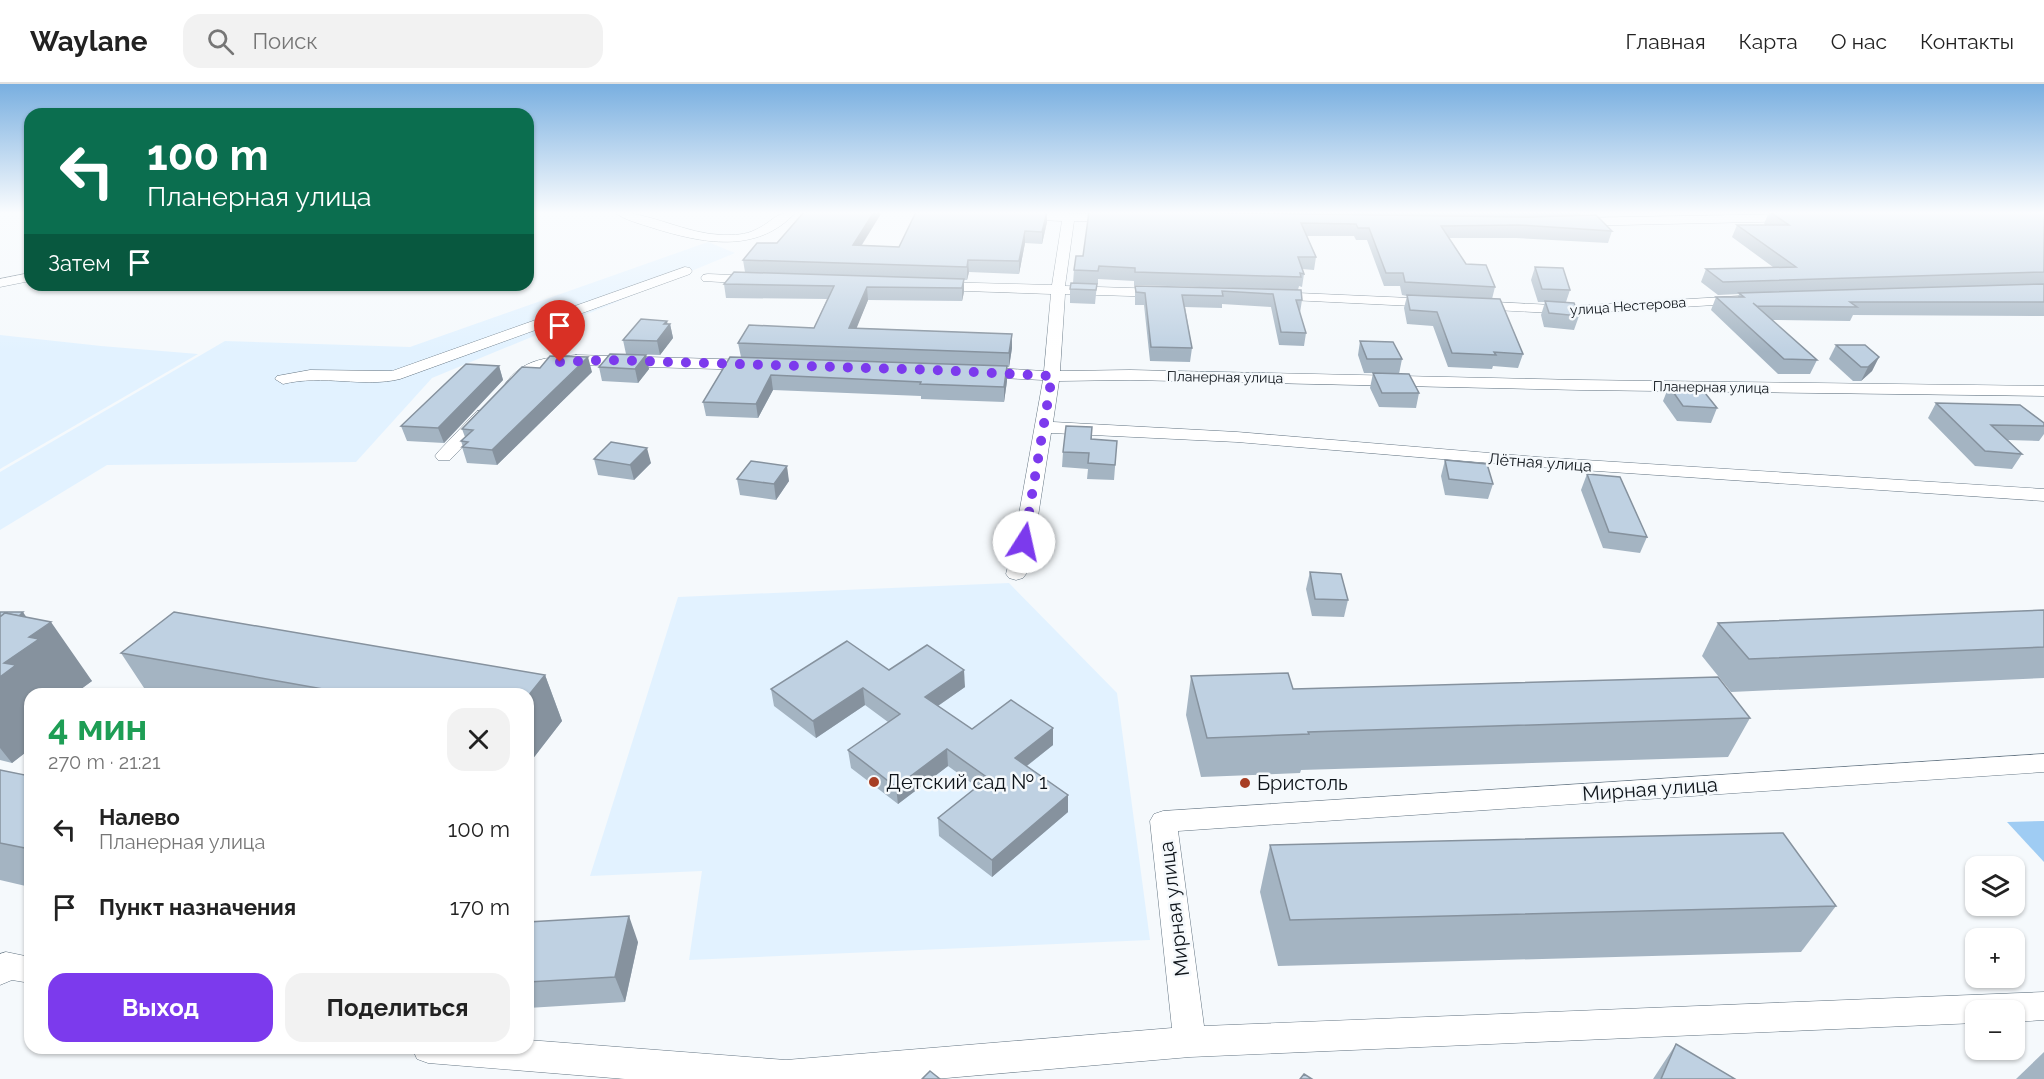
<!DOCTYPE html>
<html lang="ru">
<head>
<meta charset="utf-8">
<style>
  :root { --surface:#fff; --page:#f2f2f2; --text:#222; --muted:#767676; --line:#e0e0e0; --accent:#7c3aed }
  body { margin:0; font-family:Raleway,sans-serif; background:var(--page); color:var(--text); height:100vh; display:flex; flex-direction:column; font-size:22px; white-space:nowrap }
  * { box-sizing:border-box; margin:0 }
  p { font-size:20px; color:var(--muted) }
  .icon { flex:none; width:33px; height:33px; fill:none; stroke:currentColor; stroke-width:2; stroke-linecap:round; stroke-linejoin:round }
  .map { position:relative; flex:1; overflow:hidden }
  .details { position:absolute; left:24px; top:604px; width:510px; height:366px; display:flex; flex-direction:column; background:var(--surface); border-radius:18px; box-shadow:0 2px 4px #0004 }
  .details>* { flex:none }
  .hud { position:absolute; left:24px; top:24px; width:510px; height:183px; border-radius:18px; box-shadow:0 2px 4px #0004; background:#0b6e4f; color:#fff; overflow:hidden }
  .fabs { position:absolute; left:1965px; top:772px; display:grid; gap:12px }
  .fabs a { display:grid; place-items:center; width:60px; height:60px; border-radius:12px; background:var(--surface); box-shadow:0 2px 4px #0004; font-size:30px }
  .pin { position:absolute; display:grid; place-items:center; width:51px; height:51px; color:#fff; margin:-62px -26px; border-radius:50% 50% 50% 0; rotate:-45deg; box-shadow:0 0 6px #0007 }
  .pin .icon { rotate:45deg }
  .me { position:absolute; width:66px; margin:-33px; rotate:10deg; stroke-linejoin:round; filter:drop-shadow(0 0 4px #0008) }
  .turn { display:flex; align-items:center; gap:21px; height:126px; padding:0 24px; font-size:27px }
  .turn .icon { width:78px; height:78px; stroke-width:2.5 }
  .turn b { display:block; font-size:42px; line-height:51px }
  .then { display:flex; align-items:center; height:57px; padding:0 24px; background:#0003; gap:12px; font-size:22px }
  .round { display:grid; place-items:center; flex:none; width:63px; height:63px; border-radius:18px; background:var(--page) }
  .headline { display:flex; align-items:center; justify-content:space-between; height:102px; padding:0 24px }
  h1 { font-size:36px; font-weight:700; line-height:45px; color:#1e9e55 }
  .primary-button { display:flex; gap:12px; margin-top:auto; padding:12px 24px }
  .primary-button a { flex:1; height:69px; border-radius:18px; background:var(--accent); color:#fff; font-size:24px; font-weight:700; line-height:69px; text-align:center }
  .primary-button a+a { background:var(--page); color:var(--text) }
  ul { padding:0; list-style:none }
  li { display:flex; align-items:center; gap:18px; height:78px; padding:0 24px }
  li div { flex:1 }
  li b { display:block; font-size:22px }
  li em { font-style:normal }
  header { display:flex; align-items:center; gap:36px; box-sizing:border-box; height:84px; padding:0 30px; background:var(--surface); border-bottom:2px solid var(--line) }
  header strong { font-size:28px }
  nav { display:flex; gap:33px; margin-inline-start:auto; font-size:21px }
  .search { width:420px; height:54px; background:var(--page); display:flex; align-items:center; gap:15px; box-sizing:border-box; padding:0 21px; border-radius:18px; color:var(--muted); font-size:22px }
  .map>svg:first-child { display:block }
</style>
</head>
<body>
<header>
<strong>Waylane</strong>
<div class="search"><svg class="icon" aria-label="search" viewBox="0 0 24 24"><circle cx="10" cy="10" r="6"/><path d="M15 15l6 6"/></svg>Поиск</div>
<nav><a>Главная</a><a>Карта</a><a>О нас</a><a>Контакты</a></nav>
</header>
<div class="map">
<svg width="2044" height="995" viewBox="0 0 2044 995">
  <rect width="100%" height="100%" fill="#f5f9fc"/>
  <g fill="#e2f2ff">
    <path d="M708,158L735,169L432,294L356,378L107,381L0,446V388L225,257L410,263Z"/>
    <path d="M0,251L101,262L198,270L0,385Z"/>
    <path d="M1009,499L1117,609L1150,856L689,876L702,787L590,792L678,513Z"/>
  </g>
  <path fill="#9fccf3" d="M2044,737V778L2007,738Z"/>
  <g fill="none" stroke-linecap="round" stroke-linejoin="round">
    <g stroke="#637482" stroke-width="1">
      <g id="street">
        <path d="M614,128C651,128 685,150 723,151C734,151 745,151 755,146C773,138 774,128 796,128C757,171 701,159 653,144C641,140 624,136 614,128Z"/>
        <path d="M1020,128L1122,131L1124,134L1118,138L1074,137L1065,202L1163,205L1170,209L1163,213L1065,210L1060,287L1130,286L1580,296L2044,302V312L1580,306L1130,296L1059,297L1053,338L1237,348L1537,373L2044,405V417L1537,383L1237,358L1051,349L1034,458L1026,490L1023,494L1016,496L1009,494L1006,490L1014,458L1043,296L979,293L971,288L979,283L1044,287L1051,210L936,206L929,202L936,198L1052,201L1062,137L1016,135L1014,132Z"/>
        <path d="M1796,130L1800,131V137L1575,142L1569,138L1575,134Z"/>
        <path d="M685,183L690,184L692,187L690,190L400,295C364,304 323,290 283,300L275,295L277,292L310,286L392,287Z"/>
        <path d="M30,189V197L0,203V195Z"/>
        <path d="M708,190L755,192L762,196L755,200L703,197L701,194L703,191Z"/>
        <path d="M1275,208L1433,215L1440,219L1433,223L1270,215L1268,212Z"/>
        <path d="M1741,212L1746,213L1748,216L1746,219L1571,230L1476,225L1469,221L1476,217L1571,222Z"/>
        <path d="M576,271L753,276L761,281L753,286L576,281C562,282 544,281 532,289C524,294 522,303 513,305L505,300C524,274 546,274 576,271Z"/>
        <path d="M483,326L489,327L491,331L489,335L450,376H438L435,372L438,368L477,327Z"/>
        <path d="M2044,670V688L1178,747L1204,942L2044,908V936L2014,938V927H1976V939L1190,973L935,995H625L428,979L417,975L412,964H528V956L786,976L1172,944L1150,737L1154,730L1163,727Z"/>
        <path d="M6,868L30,873V899L12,896L0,901V870Z"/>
      </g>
    </g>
    <use href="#street" fill="#fff" fill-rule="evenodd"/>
  </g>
  <g fill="#a4b4c2">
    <path d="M804,128H882L862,161L899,163L916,128H1047V138L1042,160L1025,159L1019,190L969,188L967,196H964V208L962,217L868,216L856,244L1012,250V264L1009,283H1007V297L1004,318L921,315V312L773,306L758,334L706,332L703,318L741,273L738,259L814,244L827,215L726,214L724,200L745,188L743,176L777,159Z"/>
    <path d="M1089,128L1530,133L1612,147L1608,159L1516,154H1449L1466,180L1495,203L1492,215L1523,270L1518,284L1493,282L1492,285L1448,283L1433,242L1407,240L1404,224L1407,212L1402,211L1400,202H1384L1367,156H1356L1354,152H1307L1316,173L1314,186L1302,185L1304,190L1302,203L1299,202L1298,206L1302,216L1300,229L1306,249L1304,262L1279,261L1271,223L1222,220V224L1185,223L1192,264L1190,278L1150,277L1144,221H1135V202L1267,205L1134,201V197L1098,195V200L1073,199L1074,186L1083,172Z"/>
    <path d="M1243,128H1581L1580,131L1527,133Z"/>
    <path d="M1769,128H2044V232L1853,231L1850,237L1772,236L1817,276L1810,290H1778L1711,226L1716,213H1738L1739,210L1718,211L1701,198L1706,185L1773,183L1732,153L1737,141H1766L1764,140Z"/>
    <path d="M1535,183L1570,206L1566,218L1579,232L1574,246L1544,243L1541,231L1545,218H1538L1531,196Z"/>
    <path d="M1097,200L1095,220L1070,219V205Z"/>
    <path d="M668,240H670L673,254L660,271L626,270L623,256Z"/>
    <path d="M1360,257L1402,275L1399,290L1419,309L1416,324L1379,323L1370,304L1373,289H1364L1358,271Z"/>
    <path d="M1836,261L1879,273L1872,287L1861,297H1853L1829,275Z"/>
    <path d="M646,271L649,285L638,299L602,297L599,283Z"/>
    <path d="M499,282L503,296L444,359L407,357L401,342Z"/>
    <path d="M592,288L497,381L467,379L462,363H463L461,357L465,353L462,345Z"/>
    <path d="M1669,302L1717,324L1711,339L1677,337L1663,317Z"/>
    <path d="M1936,319L2044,339V350L2039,357L2008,356L2022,370L2012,385L1975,382L1928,334Z"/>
    <path d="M1092,343V355L1117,357L1114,396L1087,395L1088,385L1062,383L1063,368Z"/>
    <path d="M594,375L651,379L634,396L598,391Z"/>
    <path d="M1445,376L1493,400L1488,415L1445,411L1441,392Z"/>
    <path d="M1587,390L1647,453L1640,469L1603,464L1581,406Z"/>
    <path d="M737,395L789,397L776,416L740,411Z"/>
    <path d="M1310,488L1348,516L1344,533L1312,532L1306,505Z"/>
    <path d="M2044,526V594L1731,608L1702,572L1718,539Z"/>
    <path d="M0,528L27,533L92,597L77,608L30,610V665L12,679L0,676Z"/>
    <path d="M174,528L545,591L562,637L528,681V610H148L121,569Z"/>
    <path d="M889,586L965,603L938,622L972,645L1053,661L1027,682L1068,711V728L992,793L939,752L938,734L977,703L948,682L898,720L851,684L848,666L888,638L865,621L816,654L774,622L771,605Z"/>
    <path d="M1191,592L1293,605L1750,634L1728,673L1301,686L1300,689L1201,693L1186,631Z"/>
    <path d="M0,686L30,692V803L0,796Z"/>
    <path d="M1270,761L1836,822L1801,868L1278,882L1260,808Z"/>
    <path d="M528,838L638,858L625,918L528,924Z"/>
    <path d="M1676,960L1735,995H1653Z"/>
    <path d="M2044,968V995H2016Z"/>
  </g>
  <g fill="#86929e">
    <path d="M874,128H882L854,173L853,161Z"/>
    <path d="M1047,128V138L1042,160V148Z"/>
    <path d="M1025,147V159L1019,190V177Z"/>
    <path d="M968,176L969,188L967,196V183Z"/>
    <path d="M964,195V208L962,217V204Z"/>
    <path d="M867,203L868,216L851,258L849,244Z"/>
    <path d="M667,237L668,242L670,240L673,254L660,271L657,257L664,240Z"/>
    <path d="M1012,250V264L1009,283V269Z"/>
    <path d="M646,271L649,285L638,299L635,285Z"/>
    <path d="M588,273L592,288L497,381L492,366Z"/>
    <path d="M1879,273L1872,287L1861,297L1868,283Z"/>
    <path d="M499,282L503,296L444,359L438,344Z"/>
    <path d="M1007,282V297L1004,318V303Z"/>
    <path d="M771,291L773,306L758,334L756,320Z"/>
    <path d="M647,364L651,379L634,396L630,381Z"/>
    <path d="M787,382L789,397L776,416L774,400Z"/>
    <path d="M23,528L29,537L0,551Z"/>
    <path d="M51,538L92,597L77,608L79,610H30V665L12,679L0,664V593L4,579L29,553Z"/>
    <path d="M964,586L965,603L926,630L925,613Z"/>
    <path d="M545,591L562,637L528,681V612Z"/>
    <path d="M863,604L865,621L816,654L813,637Z"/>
    <path d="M1053,644V661L1015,691V674Z"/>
    <path d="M947,665L948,682L898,720L896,703Z"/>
    <path d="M1068,711V728L992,793V776Z"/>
    <path d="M629,832L638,858L625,918L615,893Z"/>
  </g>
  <g fill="#bfd1e2" stroke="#86929e" stroke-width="1.5">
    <path d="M804,128H874L853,161L899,163L916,128H1047L1042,148L1025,147L1019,177L968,176L967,183L743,176L757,159H777Z"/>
    <path d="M1089,128H1162L1530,133L1596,131L1612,147L1519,141L1441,142L1466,180L1486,181L1495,203L1405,198L1403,189H1386L1369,144H1358L1356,140L1301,139L1316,173H1298L1304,190L1300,189L1301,193L1135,188V184L1099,182L1098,187L1074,186L1076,172H1083Z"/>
    <path d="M1770,128H2044V188L1723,198L1706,185L1796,183L1737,141H1789Z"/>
    <path d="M1535,183L1563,184L1570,206L1542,205Z"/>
    <path d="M734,188L964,195L962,204L867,203L849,244L1012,250L1009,269L738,259L749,241L814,244L834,202L724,200Z"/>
    <path d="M1071,199L1097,200L1096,206L1070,205Z"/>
    <path d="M2044,200V218H1850L1857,223L1757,222L1753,219L1817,276L1784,275L1716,213H1744L1739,209Z"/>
    <path d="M1135,202L1301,206L1302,216H1296L1306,249L1281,248L1273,210L1222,207L1223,212L1182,211L1192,264L1151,263L1145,209L1136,208Z"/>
    <path d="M1407,211L1500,215L1523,270L1494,268L1496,271L1452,269L1437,228L1410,226Z"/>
    <path d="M1545,217L1574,219L1579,232L1549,229Z"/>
    <path d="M641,235L667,237L664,240H670L657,257L623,256Z"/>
    <path d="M1360,257L1393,258L1402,275H1367Z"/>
    <path d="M1836,261H1865L1879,273L1868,283H1861Z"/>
    <path d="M610,270L646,271L635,285L599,283Z"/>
    <path d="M550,272L588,273L492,366L462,363L468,358L461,357L473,346L462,345L522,283L540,284Z"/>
    <path d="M730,273L1007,282L1004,303L920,300L921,298L771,291L756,320L703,318Z"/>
    <path d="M466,280L499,282L438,344L401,342Z"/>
    <path d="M1373,289L1409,290L1419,309H1382Z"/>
    <path d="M1669,302L1701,304L1717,324L1683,322Z"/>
    <path d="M1936,319L2020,321L2044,339V342L1991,341L2022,370L1985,367Z"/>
    <path d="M1066,342L1092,343L1091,355L1117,357L1115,381L1088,379L1089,369L1063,368Z"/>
    <path d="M611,358L647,364L630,381L594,375Z"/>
    <path d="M1445,376L1487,380L1493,400L1449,395Z"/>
    <path d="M751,377L787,382L774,400L737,395Z"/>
    <path d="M1587,390L1620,393L1647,453L1609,448Z"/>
    <path d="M1310,488L1341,490L1348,516L1315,515Z"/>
    <path d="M2044,526V563L1749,575L1718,539Z"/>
    <path d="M0,528H23L19,532L5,529L0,533Z"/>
    <path d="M174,528L545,591L528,612V610H351L121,569Z"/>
    <path d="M5,529L51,538L29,553L39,555L4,579L16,581L0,593V533Z"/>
    <path d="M847,557L889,586L927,561L964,586L925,613L972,645L1011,616L1053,644L1015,674L1068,711L992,776L938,734L988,694L947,665L896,703L848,666L900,630L863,604L813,637L771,605Z"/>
    <path d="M1288,589L1293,605L1718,593L1750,634L1308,648L1309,650L1207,654L1191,592Z"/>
    <path d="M0,686L30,692V765L0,759Z"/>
    <path d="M1783,749L1836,822L1290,836L1270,761Z"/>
    <path d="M629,832L615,893L528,898V838Z"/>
    <path d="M1676,960L1735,995H1661Z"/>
    <path d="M930,987L940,995H922Z"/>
    <path d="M1304,990L1312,995H1300Z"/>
  </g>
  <linearGradient id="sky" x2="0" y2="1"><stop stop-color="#79afe0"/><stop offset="0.48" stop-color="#fafcfe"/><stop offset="1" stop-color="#fafcfe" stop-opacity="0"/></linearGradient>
  <rect width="2044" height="268" fill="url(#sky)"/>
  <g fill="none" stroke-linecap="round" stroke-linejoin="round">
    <path stroke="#7c3aed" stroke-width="10" stroke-dasharray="0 18" d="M560,278L605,276L934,286L1052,292L1024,458"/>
  </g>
  <g fill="#a73e24" stroke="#f5f9fc" stroke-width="2">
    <circle cx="874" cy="698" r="6"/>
    <circle cx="1245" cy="699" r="6"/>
  </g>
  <g text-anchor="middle" stroke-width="5" stroke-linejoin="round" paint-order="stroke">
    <g font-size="14" fill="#0e141a" stroke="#f5f9fc">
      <text transform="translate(1628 222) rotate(-4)" y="5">улица Нестерова</text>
      <text transform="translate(1225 293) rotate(1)" y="5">Планерная улица</text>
      <text transform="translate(1711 303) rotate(1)" y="5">Планерная улица</text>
    </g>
    <g font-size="16" fill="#0e141a" stroke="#f5f9fc">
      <text transform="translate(1540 378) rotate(4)" y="6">Лётная улица</text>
    </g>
    <g font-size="20" fill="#0e141a" stroke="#f5f9fc" text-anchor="start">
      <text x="886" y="705">Детский сад № 1</text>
      <text x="1257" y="706">Бристоль</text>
    </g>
    <g font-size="20" fill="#0e141a" stroke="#f5f9fc">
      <text transform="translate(1650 705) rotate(-4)" y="7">Мирная улица</text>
      <text transform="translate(1174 825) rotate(-97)" y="7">Мирная улица</text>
    </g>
  </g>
</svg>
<div class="fabs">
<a><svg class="icon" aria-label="layers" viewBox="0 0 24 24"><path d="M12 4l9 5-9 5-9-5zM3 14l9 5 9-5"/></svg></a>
<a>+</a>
<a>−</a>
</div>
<div class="pin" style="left:560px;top:278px;background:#d93025"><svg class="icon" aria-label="arrive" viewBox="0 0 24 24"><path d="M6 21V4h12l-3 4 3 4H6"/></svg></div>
<svg class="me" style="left:1024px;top:458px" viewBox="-20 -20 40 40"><circle r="19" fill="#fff"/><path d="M0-13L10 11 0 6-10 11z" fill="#7c3aed"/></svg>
<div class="hud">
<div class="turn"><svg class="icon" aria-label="left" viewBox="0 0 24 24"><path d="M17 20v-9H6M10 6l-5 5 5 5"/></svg><div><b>100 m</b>Планерная улица</div></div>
<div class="then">Затем<svg class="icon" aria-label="arrive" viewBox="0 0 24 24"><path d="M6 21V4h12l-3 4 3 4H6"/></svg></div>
</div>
<section class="details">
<div class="headline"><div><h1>4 мин</h1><p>270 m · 21:21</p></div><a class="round"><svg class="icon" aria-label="close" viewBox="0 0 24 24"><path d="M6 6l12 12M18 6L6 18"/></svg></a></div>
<ul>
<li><svg class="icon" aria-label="left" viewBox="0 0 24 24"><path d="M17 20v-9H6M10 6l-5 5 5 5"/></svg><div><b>Налево</b><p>Планерная улица</p></div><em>100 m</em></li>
<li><svg class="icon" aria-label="arrive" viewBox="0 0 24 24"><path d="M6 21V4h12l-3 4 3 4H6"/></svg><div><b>Пункт назначения</b></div><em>170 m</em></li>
</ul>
<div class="primary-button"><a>Выход</a><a>Поделиться</a></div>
</section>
</div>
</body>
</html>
